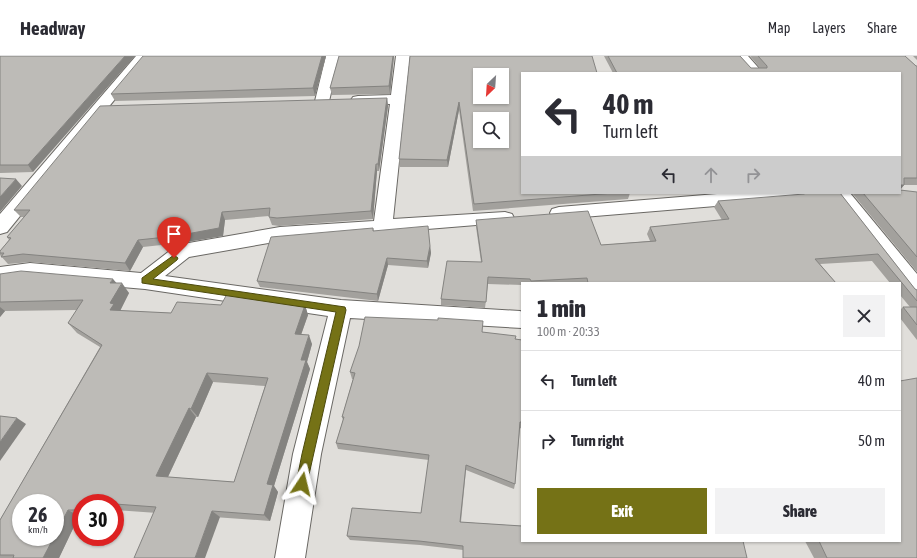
<!DOCTYPE html>
<html lang="en">
<head>
<meta charset="utf-8">
<style>
  :root { --surface:#fff; --page:#f2f2f3; --text:#2b2b33; --muted:#7c7c81; --line:#e1e1e2; --accent:#757216 }
  body { margin:0; font-family:"Asap Condensed",sans-serif; background:var(--page); color:var(--text); height:100vh; display:flex; flex-direction:column; font-size:15px; white-space:nowrap }
  * { box-sizing:border-box; margin:0 }
  p { font-size:13px; color:var(--muted) }
  .icon { flex:none; width:22px; height:22px; fill:none; stroke:currentColor; stroke-width:2; stroke-linecap:round; stroke-linejoin:round }
  .map { position:relative; flex:1; overflow:hidden }
  .panel { position:absolute; left:521px; top:226px; width:380px; height:260px; display:flex; flex-direction:column; background:var(--surface); border-radius:0px; box-shadow:0 1px 3px #0004 }
  .panel>* { flex:none }
  .guide { position:absolute; left:521px; top:16px; width:380px; height:122px; border-radius:0px; box-shadow:0 1px 3px #0004; background:#fff; color:var(--text); overflow:hidden }
  .needle { width:26px; rotate:205deg }
  .controls { position:absolute; left:473px; top:12px; display:grid; gap:8px }
  .controls a { display:grid; place-items:center; width:36px; height:36px; border-radius:0px; background:var(--surface); box-shadow:0 1px 3px #0004; font-size:20px }
  .speed { position:absolute; left:12px; top:438px; display:flex; gap:8px; font-size:20px; font-weight:700; text-align:center }
  .speed>* { display:grid; place-content:center; width:52px; height:52px; border-radius:50%; background:var(--surface); box-shadow:0 1px 3px #0004; line-height:1 }
  .speed small { font-size:10px; font-weight:400 }
  .speed .limit { border:6px solid #d22; background:#fff; color:#111 }
  .pin { position:absolute; display:grid; place-items:center; width:34px; height:34px; color:#fff; margin:-41px -17px; border-radius:50% 50% 50% 0; rotate:-45deg; box-shadow:0 0 4px #0007 }
  .pin .icon { rotate:45deg }
  .me { position:absolute; width:44px; margin:-22px; rotate:10deg; stroke-linejoin:round; filter:drop-shadow(0 0 3px #0008) }
  .turn { display:flex; align-items:center; gap:14px; height:84px; padding:0 16px; font-size:18px }
  .turn .icon { width:52px; height:52px; stroke-width:2.5 }
  .turn b { display:block; font-size:28px; line-height:34px }
  .lanes { display:flex; align-items:center; height:38px; padding:0 16px; background:#0003; justify-content:center; gap:20px; direction:ltr }
  .lanes .off { opacity:.35 }
  .round { display:grid; place-items:center; flex:none; width:42px; height:42px; border-radius:0px; background:var(--page) }
  .overview { display:flex; align-items:center; justify-content:space-between; height:68px; padding:0 16px }
  h1 { font-size:24px; font-weight:800; line-height:30px }
  .button { display:flex; gap:8px; margin-top:auto; padding:8px 16px }
  .button a { flex:1; height:46px; border-radius:0px; background:var(--accent); color:#fff; font-size:16px; font-weight:800; line-height:46px; text-align:center }
  .button a+a { background:var(--page); color:var(--text) }
  ul { padding:0; list-style:none }
  li { display:flex; align-items:center; gap:12px; height:60px; padding:0 16px; border-top:1px solid var(--line) }
  li div { flex:1 }
  li b { display:block; font-size:15px }
  li em { font-style:normal }
  header { display:flex; align-items:center; gap:24px; box-sizing:border-box; height:56px; padding:0 20px; background:var(--surface); border-bottom:1px solid var(--line) }
  header strong { font-size:19px }
  nav { display:flex; gap:22px; margin-inline-start:auto; font-size:14px }
  .map>svg:first-child { display:block }
</style>
</head>
<body>
<header>
<strong>Headway</strong>
<nav><a>Map</a><a>Layers</a><a>Share</a></nav>
</header>
<div class="map">
<svg width="917" height="502" viewBox="0 0 917 502">
  <rect width="100%" height="100%" fill="#e0deda"/>
  <g fill="none" stroke-linecap="round" stroke-linejoin="round">
    <g stroke="#6a6864" stroke-width="2">
      <g id="minor">
        <path d="M136,0H150L7,176L0,178V158Z"/>
        <path d="M326,0H340L329,45L327,48H317L315,45Z"/>
        <path d="M396,0H410L393,163L505,156L512,158L514,162L512,166L280,185L189,201L165,220L341,244L520,255L522,256V272L350,262L321,398L305,502H275L293,398L328,260L145,233L30,223L0,227V211L30,207L141,217L176,190L183,188L280,171L374,165L390,48L353,47L351,44L353,41L358,40L391,39Z"/>
        <path d="M734,0H748L763,17H749Z"/>
        <path d="M729,137H808L805,141L799,143L559,163L552,161L550,157L552,153L559,151Z"/>
        <path d="M831,137H850L917,218V241L909,239Z"/>
      </g>
    </g>
    <use href="#minor" fill="#fff" fill-rule="evenodd"/>
  </g>
  <g fill="#a3a19d" fill-rule="evenodd">
    <path d="M0,0L33,116L0,117Z"/>
    <path d="M326,0L315,40L115,45L111,38Z"/>
    <path d="M339,0H394L390,38L332,39L330,32Z"/>
    <path d="M410,0H592L522,137H630L628,143L473,155L459,54L448,111H400L399,103Z"/>
    <path d="M604,0H740L751,12H760L750,0H905L916,10H917V129H904L900,134V17H613Z"/>
    <path d="M913,0H917V4Z"/>
    <path d="M387,42L388,50L379,115H377L373,163L279,170L272,169L269,161V160L225,164L223,180L180,187L143,191L130,215L30,206L8,208L0,199V195L9,184L7,181L24,161H21L14,154Z"/>
    <path d="M917,136V216L852,137H900Z"/>
    <path d="M840,137L915,233L917,234V284L900,262V254L903,251H910L900,239V227H890L872,205L820,208L836,227H522V229L488,228L485,252L441,249V243L481,206L476,171V164L601,189L650,185L647,178L650,171L722,164L714,151L718,145Z"/>
    <path d="M373,172L374,175L430,190L431,197L428,212L388,209L378,245L260,231L257,225Z"/>
    <path d="M0,218L116,227L129,237L120,255L171,257L221,249H305L308,259L301,279L312,288L307,306L310,313L274,430L278,436L270,465L115,454V447H81V460H79L59,502H0V464L100,291L77,277L68,267L77,254L5,255L0,261ZM213,326L265,330L234,426L168,421L196,361H198Z"/>
    <path d="M438,264L483,276L522,284V373L520,372L515,428L514,433L466,414L461,466L522,470L463,494L420,489L350,484L347,480L421,457L429,404L338,393L336,387L343,364L342,361L353,323H352L350,316Z"/>
    <path d="M805,485H900L917,502H814Z"/>
  </g>
  <g fill="#848380">
    <path d="M125,0H135L33,116L28,109Z"/>
    <path d="M322,0H326L315,40L313,32Z"/>
    <path d="M393,0H394L390,38L389,30Z"/>
    <path d="M387,42L388,50L379,115L378,108Z"/>
    <path d="M459,46V54L448,111L447,104Z"/>
    <path d="M376,108L377,115L373,163L371,155Z"/>
    <path d="M16,123L22,130L0,156V141Z"/>
    <path d="M900,129H904L900,134Z"/>
    <path d="M222,156L225,164L223,180L180,187L176,180Z"/>
    <path d="M138,184L143,191L130,215L125,207Z"/>
    <path d="M430,190L431,197L428,212L427,205Z"/>
    <path d="M387,202L388,209L378,245L377,238Z"/>
    <path d="M113,223L120,231L122,227L129,237L120,255L122,257L110,254V227Z"/>
    <path d="M305,249L308,259L298,287L295,278Z"/>
    <path d="M0,251L5,255L0,261Z"/>
    <path d="M309,279L312,288L307,306L310,313L274,430L278,436L270,465L264,459L267,428L301,304Z"/>
    <path d="M207,317L213,326L198,361L191,353Z"/>
    <path d="M189,352L196,361L165,427L156,420Z"/>
    <path d="M17,362L26,368L0,405V386Z"/>
    <path d="M80,446L83,447H81V457L76,454Z"/>
    <path d="M68,454L79,460L59,502H43L54,481H55V479Z"/>
    <path d="M212,455L220,461L205,502H195Z"/>
  </g>
  <g fill="#bdbbb7" stroke="#848380" fill-rule="evenodd">
    <path d="M0,0H125L28,109H0Z"/>
    <path d="M143,0H322L313,32L111,38Z"/>
    <path d="M339,0H393L389,30L330,32Z"/>
    <path d="M410,0H592L597,17H522V137H614L474,148L459,46L447,104L399,103ZM480,19H502V41H480ZM480,63H502V85H480Z"/>
    <path d="M608,0H740L751,12H767V10L758,0H905L916,10H917V122H904V129H900V17H617Z"/>
    <path d="M387,42L378,108H376L371,155L277,162L269,161L270,152L222,156L219,172L176,180L138,184L125,207L23,198L1,201L4,197H0V195L11,182L7,181L30,154H14L100,50Z"/>
    <path d="M0,122L16,123L0,141Z"/>
    <path d="M900,134L917,136V201L863,137H900Z"/>
    <path d="M806,137H840L915,233L917,234V245L878,198L815,203L836,227H588L587,222L531,225L530,223L488,221L486,246L441,243L447,205L482,206L476,164L588,155L601,189L656,185L650,171L729,163L718,145L804,138Z"/>
    <path d="M428,170L430,190L427,205L387,202L377,238L257,225L271,181L373,172V175Z"/>
    <path d="M21,215L113,223L110,227H122L110,247L114,248L110,254L171,257L177,246L221,249L227,238L305,249L295,278L309,279L301,304H306L267,428L273,429L264,459L212,455L195,502H134L156,451L115,448V447H100L80,446L76,454H68L55,479V447H21V481H54L43,502H13L14,499H0V464L102,289L68,267L83,244L0,246V218ZM207,317L268,322L234,426L156,420L189,352L191,353Z"/>
    <path d="M903,251H917V269Z"/>
    <path d="M365,261L438,264V262L483,265L482,276L516,280L515,283L522,284V366H520L515,428L466,409L460,466L522,470V485H743L747,502H463V490L419,485L347,480L352,452L421,457L429,399L336,387L344,361H342L355,317L350,316L359,290Z"/>
    <path d="M917,322V502H827L819,485H900V325Z"/>
    <path d="M0,360L17,362L0,386Z"/>
  </g>
  <path fill="#757216" stroke="#4c4a0e" d="M174,199L178,202L177,204L153,223L345,251L346,254L306,432L302,434L298,432L296,428L302,398L336,256L142,227V222Z"/>
</svg>
<div class="controls">
<a><svg class="needle" viewBox="-14 -14 28 28"><path d="M0-13l5 13h-10z" fill="#e53935"/><path d="M0 13l5-13h-10z" fill="#7c7c81"/></svg></a>
<a><svg class="icon" aria-label="search" viewBox="0 0 24 24"><circle cx="10" cy="10" r="6"/><path d="M15 15l6 6"/></svg></a>
</div>
<div class="speed"><div>26<small>km/h</small></div><div class="limit">30</div></div>
<div class="pin" style="left:174px;top:202px;background:#d93025"><svg class="icon" aria-label="arrive" viewBox="0 0 24 24"><path d="M6 21V4h12l-3 4 3 4H6"/></svg></div>
<svg class="me" style="left:302px;top:428px" viewBox="-20 -20 40 40"><path d="M0-17L14 15 0 8-14 15z" fill="#757216" stroke="#fff" stroke-width="4"/></svg>
<div class="guide">
<div class="turn"><svg class="icon" aria-label="left" viewBox="0 0 24 24"><path d="M17 20v-9H6M10 6l-5 5 5 5"/></svg><div><b>40 m</b>Turn left</div></div>
<div class="lanes"><svg class="icon" aria-label="left" viewBox="0 0 24 24"><path d="M17 20v-9H6M10 6l-5 5 5 5"/></svg><svg class="icon off" aria-label="ahead" viewBox="0 0 24 24"><path d="M12 20V5M6 11l6-6 6 6"/></svg><svg class="icon off" aria-label="right" viewBox="0 0 24 24"><path d="M7 20v-9h11M14 6l5 5-5 5"/></svg></div>
</div>
<section class="panel">
<div class="overview"><div><h1>1 min</h1><p>100 m · 20:33</p></div><a class="round"><svg class="icon" aria-label="close" viewBox="0 0 24 24"><path d="M6 6l12 12M18 6L6 18"/></svg></a></div>
<ul>
<li><svg class="icon" aria-label="left" viewBox="0 0 24 24"><path d="M17 20v-9H6M10 6l-5 5 5 5"/></svg><div><b>Turn left</b></div><em>40 m</em></li>
<li><svg class="icon" aria-label="right" viewBox="0 0 24 24"><path d="M7 20v-9h11M14 6l5 5-5 5"/></svg><div><b>Turn right</b></div><em>50 m</em></li>
</ul>
<div class="button"><a>Exit</a><a>Share</a></div>
</section>
</div>
</body>
</html>
